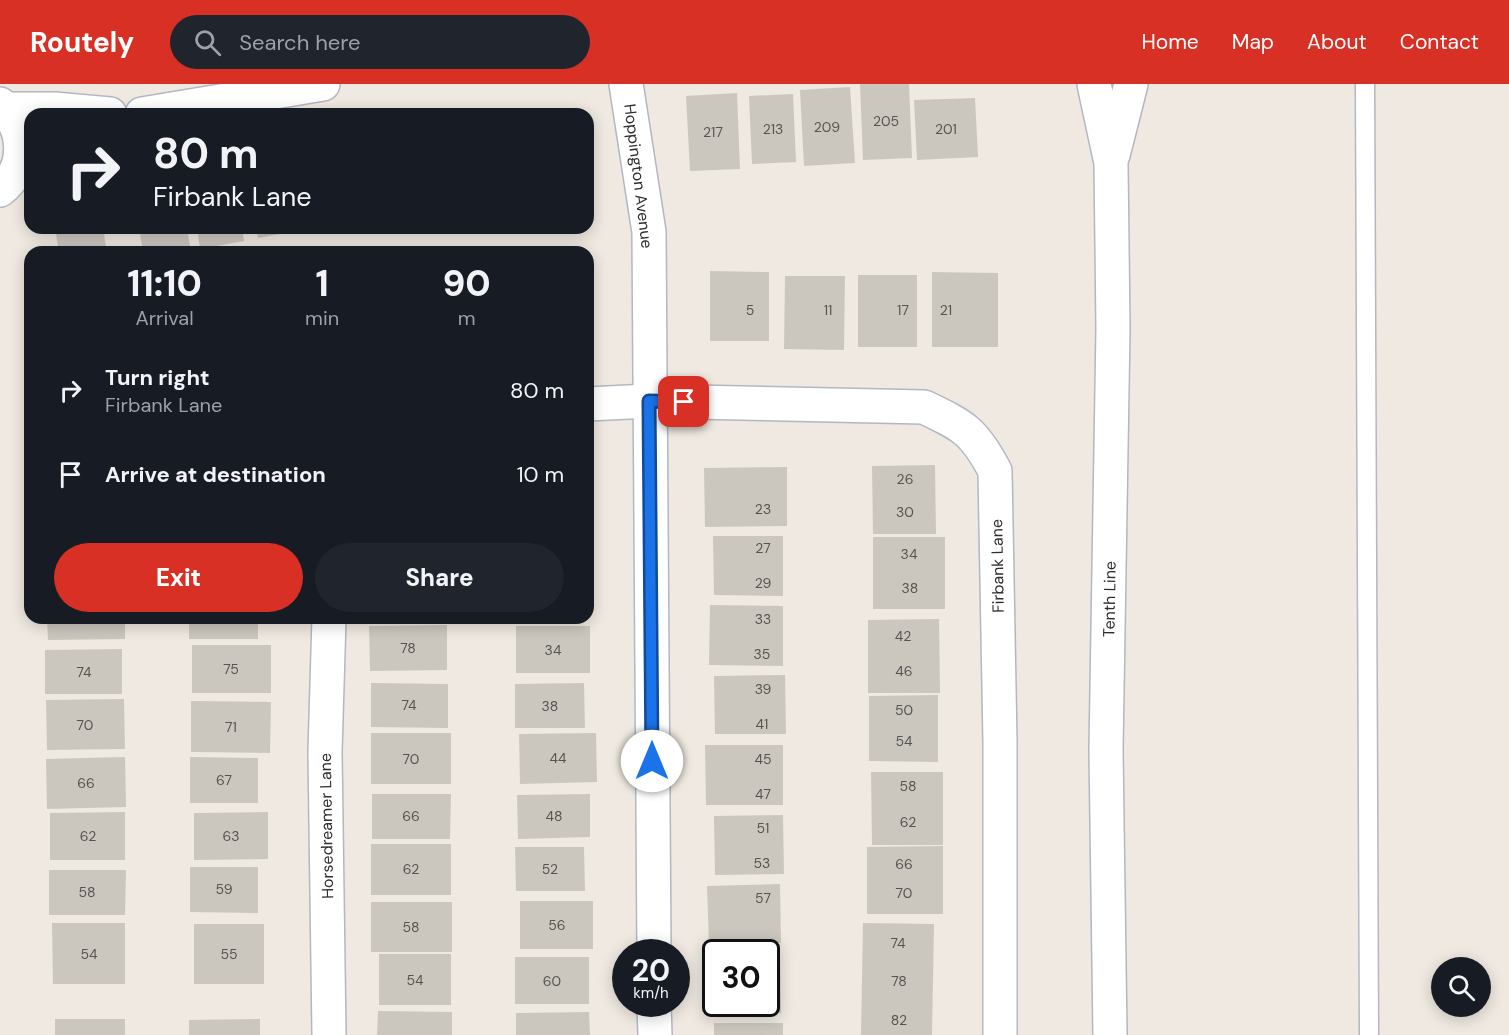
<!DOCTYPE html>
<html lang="en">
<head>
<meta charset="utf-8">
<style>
  :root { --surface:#171b24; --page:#20242c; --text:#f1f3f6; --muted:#9ea1a6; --accent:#d93025 }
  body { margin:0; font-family:"DM Sans",sans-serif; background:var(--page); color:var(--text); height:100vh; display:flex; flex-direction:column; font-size:22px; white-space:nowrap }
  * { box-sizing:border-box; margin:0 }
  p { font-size:20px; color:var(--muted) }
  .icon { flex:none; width:33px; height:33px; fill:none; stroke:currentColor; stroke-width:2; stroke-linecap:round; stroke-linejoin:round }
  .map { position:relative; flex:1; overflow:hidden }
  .panel { position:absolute; left:24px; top:162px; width:570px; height:378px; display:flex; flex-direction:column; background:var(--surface); border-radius:18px; box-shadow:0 3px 15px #0003 }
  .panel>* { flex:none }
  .banner { position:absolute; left:24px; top:24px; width:570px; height:126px; border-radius:18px; box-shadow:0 3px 15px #0003; background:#171b24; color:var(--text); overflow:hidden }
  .buttons { position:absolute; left:1431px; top:873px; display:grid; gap:12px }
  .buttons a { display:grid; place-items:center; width:60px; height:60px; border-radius:50%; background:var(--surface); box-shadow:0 3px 15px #0003; font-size:30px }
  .speed { position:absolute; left:612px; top:855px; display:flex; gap:12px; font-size:30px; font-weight:700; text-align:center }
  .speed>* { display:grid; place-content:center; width:78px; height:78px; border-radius:50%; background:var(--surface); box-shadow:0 3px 15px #0003; line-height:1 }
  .speed small { font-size:15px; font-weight:400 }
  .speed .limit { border:3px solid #111; border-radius:9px; background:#fff; color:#111 }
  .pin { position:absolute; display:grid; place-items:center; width:51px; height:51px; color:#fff; margin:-26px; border-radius:12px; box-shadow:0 3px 9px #0006 }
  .me { position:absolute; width:66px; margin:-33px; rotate:0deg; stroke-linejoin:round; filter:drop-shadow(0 0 4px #0008) }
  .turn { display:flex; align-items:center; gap:21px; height:126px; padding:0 30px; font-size:27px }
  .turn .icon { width:78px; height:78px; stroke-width:2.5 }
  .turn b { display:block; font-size:42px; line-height:51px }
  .eta { display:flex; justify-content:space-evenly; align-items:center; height:102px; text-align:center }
  .eta b { font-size:36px; font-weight:800; line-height:42px }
  .primary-button { display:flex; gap:12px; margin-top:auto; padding:12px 30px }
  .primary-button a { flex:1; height:69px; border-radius:36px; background:var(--accent); color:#fff; font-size:24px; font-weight:800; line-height:69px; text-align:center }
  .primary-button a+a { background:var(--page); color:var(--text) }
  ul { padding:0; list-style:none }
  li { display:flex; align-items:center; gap:18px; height:84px; padding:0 30px }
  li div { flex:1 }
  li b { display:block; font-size:22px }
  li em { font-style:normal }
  header { display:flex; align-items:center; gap:36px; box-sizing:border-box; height:84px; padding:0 30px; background:var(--accent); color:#fff }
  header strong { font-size:28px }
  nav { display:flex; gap:33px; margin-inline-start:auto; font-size:21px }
  .search { width:420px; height:54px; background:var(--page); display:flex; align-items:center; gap:15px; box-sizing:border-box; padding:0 21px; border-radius:33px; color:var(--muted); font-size:22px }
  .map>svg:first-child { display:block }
</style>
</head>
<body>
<header>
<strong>Routely</strong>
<div class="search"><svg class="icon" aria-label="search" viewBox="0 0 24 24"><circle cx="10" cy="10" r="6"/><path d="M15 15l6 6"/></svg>Search here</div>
<nav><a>Home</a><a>Map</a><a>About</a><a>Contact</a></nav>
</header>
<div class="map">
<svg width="1509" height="951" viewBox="0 0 1509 951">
  <rect width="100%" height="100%" fill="#efe9e1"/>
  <g fill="#cbc7bf">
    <path d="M860,0H909L912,74L863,76Z"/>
    <path d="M850,3L855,79L804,82L800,6Z"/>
    <path d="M737,9L740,85L690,87L686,12Z"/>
    <path d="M793,10L796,78L752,80L749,12Z"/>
    <path d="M975,14L978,73L917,76L914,16Z"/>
    <path d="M55,144H103L107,168H59Z"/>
    <path d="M139,144H187L191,168H143Z"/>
    <path d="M197,144H242L244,157L200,165Z"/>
    <path d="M256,144H302V146L258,154Z"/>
    <path d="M710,187L769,188V257H710Z"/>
    <path d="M932,188L998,189V263H932Z"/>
    <rect x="858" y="191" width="59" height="72"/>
    <path d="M785,192H845L844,266L784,265Z"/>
    <path d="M588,243H590L591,262H588Z"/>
    <rect x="588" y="374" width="3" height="49"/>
    <path d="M935,381L936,450H873L872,382Z"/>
    <path d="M787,383V442L705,443L704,384Z"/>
    <path d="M713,452H783V512L714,511Z"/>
    <rect x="873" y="453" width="72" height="72"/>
    <path d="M710,521L783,522V582L709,581Z"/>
    <path d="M47,534H125V555L48,556Z"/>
    <rect x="189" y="534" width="69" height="21"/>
    <path d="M370,534H450V537L370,538Z"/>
    <path d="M939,535L940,609H868V536Z"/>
    <path d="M447,541V586L370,587L369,542Z"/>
    <rect x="516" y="542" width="74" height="47"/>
    <rect x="192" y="561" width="79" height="48"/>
    <path d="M122,565V610H45V566Z"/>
    <path d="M785,591L786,650H715L714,592Z"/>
    <path d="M371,599L448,600V644L371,643Z"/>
    <path d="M584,599L585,644H515V600Z"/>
    <path d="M938,611V678L869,677V612Z"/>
    <path d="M124,615L125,665L47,666L46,616Z"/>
    <path d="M191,617L271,618L270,669L191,668Z"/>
    <rect x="371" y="649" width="80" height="51"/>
    <path d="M596,649L597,698L520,700L519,650Z"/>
    <path d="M705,661H783V721H706Z"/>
    <path d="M125,673L126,723L47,725L46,675Z"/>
    <path d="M190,673L258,674V719H190Z"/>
    <path d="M871,688H943V761H872Z"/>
    <path d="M372,710H451L450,755H372Z"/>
    <path d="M590,710V753L518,755L517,711Z"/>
    <path d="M125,728V776H50V729Z"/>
    <path d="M268,728V775L194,776V729Z"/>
    <path d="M783,731L784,790L715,791L714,732Z"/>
    <rect x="371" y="760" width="80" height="51"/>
    <path d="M943,762V830H867V763Z"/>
    <path d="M515,763H584L585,807H516Z"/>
    <path d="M190,783H258V829L190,828Z"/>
    <path d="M49,786H126L125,831H49Z"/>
    <path d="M780,800L781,859L709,861L707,802Z"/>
    <rect x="520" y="817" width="73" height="48"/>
    <rect x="371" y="818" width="81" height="50"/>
    <path d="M52,839H125V900H53Z"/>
    <path d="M863,839L934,840L932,951H861Z"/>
    <rect x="194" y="840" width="70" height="60"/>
    <rect x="379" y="870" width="72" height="51"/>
    <path d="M766,870H780L781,929L711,930V871H716V920H766Z"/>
    <rect x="515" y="873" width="74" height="47"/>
    <path d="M378,927L452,928V951H377Z"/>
    <path d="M589,928L590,951H516V929Z"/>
    <rect x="55" y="935" width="70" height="16"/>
    <path d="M260,935V951H189V936Z"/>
    <rect x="714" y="939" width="69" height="12"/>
  </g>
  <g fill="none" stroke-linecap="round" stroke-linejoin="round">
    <g stroke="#b4b7c1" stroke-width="21">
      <path id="lane" d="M1365,0L1369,951"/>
    </g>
    <g stroke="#b4b7c1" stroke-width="36">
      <g id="street">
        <path d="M626,0L649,148L654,868"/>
        <path d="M588,320L649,317L924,323C964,342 974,347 995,387L1000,658V951"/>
        <path d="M654,920L655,951"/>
        <path d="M329,951L325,668L329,534"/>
      </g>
    </g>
    <g stroke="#b4b7c1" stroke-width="36">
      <g id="secondary">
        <path d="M1094,0L1111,79L1113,244L1106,666L1110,951"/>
        <path d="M0,20C26,43 29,84 0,106"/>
        <path d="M6,25H54L110,30"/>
        <path d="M142,30L323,0"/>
        <path d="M1113,71L1131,0"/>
      </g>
    </g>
    <use href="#lane" stroke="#fff" stroke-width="18"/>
    <use href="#street" stroke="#fff" stroke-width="33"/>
    <use href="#secondary" stroke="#fff" stroke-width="33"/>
  </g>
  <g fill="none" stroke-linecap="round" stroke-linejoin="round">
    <g stroke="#114b97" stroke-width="15">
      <path id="route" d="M652,677L649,317L684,318"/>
    </g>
    <use href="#route" stroke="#1a73e8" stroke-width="10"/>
  </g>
  <g text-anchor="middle" stroke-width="4.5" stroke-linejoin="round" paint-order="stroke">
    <g font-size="14" fill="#555452">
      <text x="886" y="42">205</text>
      <text x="827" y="48">209</text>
      <text x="773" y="50">213</text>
      <text x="946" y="50">201</text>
      <text x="713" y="53">217</text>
      <text x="750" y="231">5</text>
      <text x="828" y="231">11</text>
      <text x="903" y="231">17</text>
      <text x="946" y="231">21</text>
      <text x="905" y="400">26</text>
      <text x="763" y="430">23</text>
      <text x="905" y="433">30</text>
      <text x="763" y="469">27</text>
      <text x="909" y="475">34</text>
      <text x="763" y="504">29</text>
      <text x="910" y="509">38</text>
      <text x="763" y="540">33</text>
      <text x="903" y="557">42</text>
      <text x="408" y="569">78</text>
      <text x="553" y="571">34</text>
      <text x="762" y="575">35</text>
      <text x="231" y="590">75</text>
      <text x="904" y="592">46</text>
      <text x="84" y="593">74</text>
      <text x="763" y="610">39</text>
      <text x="409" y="626">74</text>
      <text x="550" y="627">38</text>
      <text x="904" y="631">50</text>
      <text x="762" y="645">41</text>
      <text x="85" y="646">70</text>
      <text x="231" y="648">71</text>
      <text x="904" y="662">54</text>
      <text x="558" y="679">44</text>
      <text x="411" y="680">70</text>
      <text x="763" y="680">45</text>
      <text x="224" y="701">67</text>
      <text x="86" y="704">66</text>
      <text x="908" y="707">58</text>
      <text x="763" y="715">47</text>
      <text x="411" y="737">66</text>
      <text x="554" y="737">48</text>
      <text x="908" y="743">62</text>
      <text x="763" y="749">51</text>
      <text x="88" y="757">62</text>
      <text x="231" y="757">63</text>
      <text x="762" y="784">53</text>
      <text x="904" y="785">66</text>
      <text x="411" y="790">62</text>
      <text x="550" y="790">52</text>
      <text x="224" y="810">59</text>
      <text x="87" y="813">58</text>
      <text x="904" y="814">70</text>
      <text x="763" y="819">57</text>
      <text x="557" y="846">56</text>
      <text x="411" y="848">58</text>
      <text x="898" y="864">74</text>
      <text x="89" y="875">54</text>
      <text x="229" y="875">55</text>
      <text x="415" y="901">54</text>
      <text x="552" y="902">60</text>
      <text x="899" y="902">78</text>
      <text x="899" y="941">82</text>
    </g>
    <g font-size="16" fill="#2e2e2e" stroke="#fff">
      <text transform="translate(639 92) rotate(83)" y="6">Hoppington Avenue</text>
      <text transform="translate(997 482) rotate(-91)" y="6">Firbank Lane</text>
      <text transform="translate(1109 515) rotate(-89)" y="6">Tenth Line</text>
      <text transform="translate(326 742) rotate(-91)" y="6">Horsedreamer Lane</text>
    </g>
  </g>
</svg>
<div class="buttons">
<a><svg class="icon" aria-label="search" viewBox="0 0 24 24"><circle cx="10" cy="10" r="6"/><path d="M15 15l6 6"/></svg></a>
</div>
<div class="speed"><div>20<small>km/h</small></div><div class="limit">30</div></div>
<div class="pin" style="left:684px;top:318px;background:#d93025"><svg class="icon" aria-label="arrive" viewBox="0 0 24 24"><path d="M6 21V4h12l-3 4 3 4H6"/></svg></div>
<svg class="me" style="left:652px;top:677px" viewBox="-20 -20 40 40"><circle r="19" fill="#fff"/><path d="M0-13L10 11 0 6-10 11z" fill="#1a73e8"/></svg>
<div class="banner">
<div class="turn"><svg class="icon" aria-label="right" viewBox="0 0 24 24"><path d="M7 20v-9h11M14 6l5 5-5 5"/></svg><div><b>80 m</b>Firbank Lane</div></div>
</div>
<section class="panel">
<div class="eta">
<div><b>11:10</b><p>Arrival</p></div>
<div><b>1</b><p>min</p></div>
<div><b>90</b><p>m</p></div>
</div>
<ul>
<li><svg class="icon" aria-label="right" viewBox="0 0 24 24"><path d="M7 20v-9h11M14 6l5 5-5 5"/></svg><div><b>Turn right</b><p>Firbank Lane</p></div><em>80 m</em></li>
<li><svg class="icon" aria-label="arrive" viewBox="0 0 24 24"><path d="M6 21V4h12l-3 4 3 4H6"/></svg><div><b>Arrive at destination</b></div><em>10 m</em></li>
</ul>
<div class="primary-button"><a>Exit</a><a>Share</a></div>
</section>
</div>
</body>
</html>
